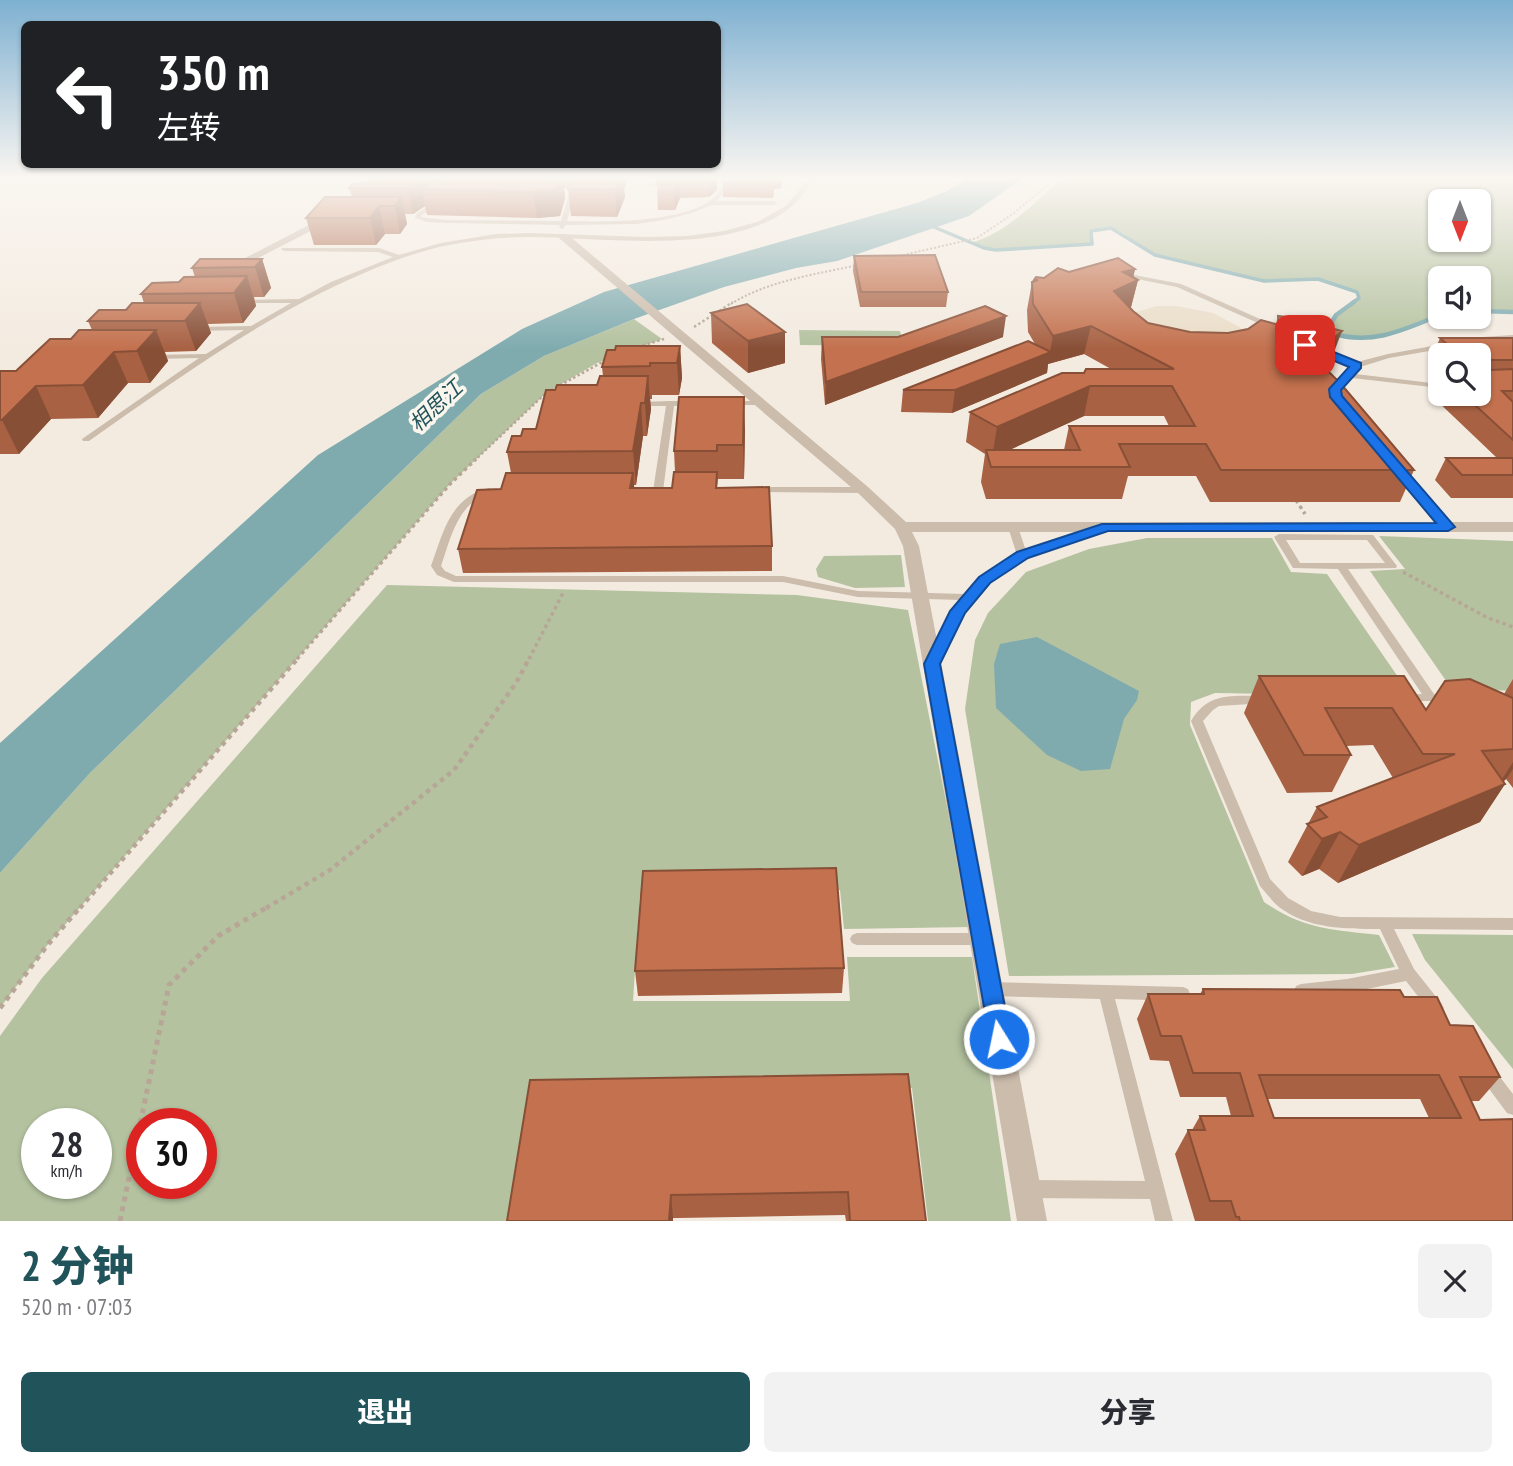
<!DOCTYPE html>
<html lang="zh">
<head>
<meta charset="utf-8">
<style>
  :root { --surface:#fff; --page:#f2f2f3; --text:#2b2b33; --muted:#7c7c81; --accent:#21535a }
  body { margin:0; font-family:"PT Sans Narrow","Noto Sans SC",sans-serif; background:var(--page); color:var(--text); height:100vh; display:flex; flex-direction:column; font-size:26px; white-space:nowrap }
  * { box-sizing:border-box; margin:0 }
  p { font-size:23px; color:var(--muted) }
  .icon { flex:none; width:38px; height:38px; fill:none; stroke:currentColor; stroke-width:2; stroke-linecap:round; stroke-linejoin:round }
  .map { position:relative; height:1221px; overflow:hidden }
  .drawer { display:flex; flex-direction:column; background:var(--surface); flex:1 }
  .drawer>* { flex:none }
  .hud { position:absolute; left:21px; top:21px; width:700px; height:147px; border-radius:10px; box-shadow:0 2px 5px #0004; background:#202124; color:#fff; overflow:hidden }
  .needle { width:46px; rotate:180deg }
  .tools { position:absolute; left:1428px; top:189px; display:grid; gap:14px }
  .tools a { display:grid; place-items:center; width:63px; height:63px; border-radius:10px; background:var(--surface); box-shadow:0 2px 5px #0004; font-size:35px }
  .speed { position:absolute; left:21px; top:1108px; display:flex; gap:14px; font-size:35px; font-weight:700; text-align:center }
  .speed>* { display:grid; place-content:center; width:91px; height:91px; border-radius:50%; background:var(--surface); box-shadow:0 2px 5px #0004; line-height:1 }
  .speed small { font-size:18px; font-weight:400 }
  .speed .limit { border:10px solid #d22; background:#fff; color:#111 }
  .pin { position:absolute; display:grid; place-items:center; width:60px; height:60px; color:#fff; margin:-30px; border-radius:14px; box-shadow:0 4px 10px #0006 }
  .me { position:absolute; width:77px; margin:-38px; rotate:350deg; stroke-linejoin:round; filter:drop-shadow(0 0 5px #0008) }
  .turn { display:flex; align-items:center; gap:24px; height:147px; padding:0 21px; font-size:32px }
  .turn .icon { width:91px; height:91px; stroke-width:2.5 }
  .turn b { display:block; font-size:49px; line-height:60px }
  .round { display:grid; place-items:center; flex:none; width:74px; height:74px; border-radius:10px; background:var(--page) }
  .overview { display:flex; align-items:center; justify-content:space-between; height:119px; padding:0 21px }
  h1 { font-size:42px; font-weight:800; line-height:52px; color:var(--accent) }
  .cta { display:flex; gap:14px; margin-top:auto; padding:14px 21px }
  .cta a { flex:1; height:80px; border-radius:10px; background:var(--accent); color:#fff; font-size:28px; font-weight:800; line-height:80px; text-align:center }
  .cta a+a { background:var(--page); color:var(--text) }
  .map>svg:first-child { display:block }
</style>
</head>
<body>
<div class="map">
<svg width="1513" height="1221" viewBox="0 0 1513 1221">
  <rect width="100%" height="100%" fill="#f3ebe0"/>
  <g fill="#b4c2a0" fill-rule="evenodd">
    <path d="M1063,178H1513V312L1479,311V278H1440V315C1407,328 1367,350 1332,333L1330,325L1336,315L1359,298L1357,292L1328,281L1307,278L1264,281L1155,255C1132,248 1123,217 1091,231L1093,243L1088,245L996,250L971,243C1008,232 1035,202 1063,178ZM1440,201H1479V240H1440Z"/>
    <path d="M634,319L662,339L597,363L546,393L450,484L49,943L0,1008V873L90,773L481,394L544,356Z"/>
    <path d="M799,330L900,331L904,346L800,345Z"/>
    <path d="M1379,536L1513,541V691L1451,688L1370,571L1405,569Z"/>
    <path d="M1147,538H1272L1291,572L1327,574L1405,687L1276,694L1215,693L1191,702L1190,725L1264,902C1306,930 1331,929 1379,935L1395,967L1352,974L1009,976L965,709L975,640L988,613L1026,572L1089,549Z"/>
    <path d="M901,555L905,587L855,588L818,577L816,569L824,556Z"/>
    <path d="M387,585L797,595L908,610L971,927L844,929L840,890L640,894L633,1001H850L847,957H972L1011,1221H928L912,1088L531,1095L511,1221H0V1036L42,978ZM37,1124H96V1183H37ZM142,1124H201V1183H142Z"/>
    <path d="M1412,934L1513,935V1069L1425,960Z"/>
  </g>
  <path fill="#eaddc8" d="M1157,306H1176L1213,313L1241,328L1246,336L1245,344L1123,320L1129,314Z"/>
  <g fill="#7fabaf">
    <path d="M968,178H1023L969,216L837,261L796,268L724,287L634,319L544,356L481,394L90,773L0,873V743L318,455L522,329L604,292L917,203L947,191Z"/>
    <path d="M1037,637L1139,691L1137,700L1124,719L1110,769L1081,771L1047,755L996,708L994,664L1000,644Z"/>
  </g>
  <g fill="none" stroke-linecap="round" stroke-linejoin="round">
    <path stroke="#7fabaf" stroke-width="3.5" d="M929,225L984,248L996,250L1092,244L1091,231L1111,228L1155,255L1264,281L1318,279L1357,292L1359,298L1351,304"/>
    <g stroke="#7fabaf" stroke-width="4.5">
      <path d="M1354,302L1336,315L1330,325L1332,333C1370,346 1404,330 1440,315"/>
      <path d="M1479,311L1513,312"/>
    </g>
    <g stroke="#b7a696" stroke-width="2" stroke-dasharray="2 2" stroke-linecap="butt">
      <path d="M899,256L977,238L1014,213L1056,178"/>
      <path d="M731,304C767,281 817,274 858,265"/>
    </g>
    <g stroke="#b7a696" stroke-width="2.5" stroke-dasharray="2.5 2.5" stroke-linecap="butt">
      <path d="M694,327L733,302"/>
      <path d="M638,347L664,339"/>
      <path d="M474,461L546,393L608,359"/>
    </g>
    <g stroke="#b7a696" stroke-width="3.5" stroke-dasharray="3.5 3.5" stroke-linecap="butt">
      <path d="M1296,500L1305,514"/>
      <path d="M1403,572L1488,618L1513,627"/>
      <path d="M297,659L450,484L476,459"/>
      <path d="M529,659L564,591"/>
    </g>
    <g stroke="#b7a696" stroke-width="4.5" stroke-dasharray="4.5 4.5" stroke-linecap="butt">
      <path d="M80,908L299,657"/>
      <path d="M266,908L330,870L454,770L516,683L530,657"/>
    </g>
    <g stroke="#b7a696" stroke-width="5" stroke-dasharray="5 5" stroke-linecap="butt">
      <path d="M0,1008L49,943L81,906"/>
      <path d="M120,1221L169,985L218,936L269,906"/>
    </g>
    <g fill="#cbbcac" fill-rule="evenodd">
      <path d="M552,178L579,179L567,221C605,222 681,223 711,200C719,194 723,186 728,178H734L717,201H774L777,203L774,205H712L692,213L664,220L636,224L566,225L562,229L559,227L560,225L446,223L427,222L415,218L417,213L438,201L441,203L440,204L422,215L421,217L446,220L561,221L573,181Z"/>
      <path d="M809,178H815C807,188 801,199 791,207C729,257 604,237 528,237C500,237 472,240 444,246C417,252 389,262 364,273C265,315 177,379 89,441H83L82,439L199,358L153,359L149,357L150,355L206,354L244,330L196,331L192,329L193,327L251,326L291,303H243L241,302V300L299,299L331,282L393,257L378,252L284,251L281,249L282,248H379L399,255L441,243L496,234L530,233L647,237L687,236L724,231L757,222L786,206Z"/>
      <path d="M649,183H671L674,185L671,187L647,186V184Z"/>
      <path d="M1119,272L1181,284L1276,326L1269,328L1177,287L1117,275L1116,274Z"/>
      <path d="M1513,335V339L1482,341L1478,339L1482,337Z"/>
      <path d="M1449,343H1452V347L1389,358L1360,367L1357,372H1354L1350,370L1353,366L1317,351L1324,349L1357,362L1388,354Z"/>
      <path d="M1347,373L1440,384V388L1352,378L1339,390L1338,396H1332L1331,389Z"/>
      <path d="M670,401H693L697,403L693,405L674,406L663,491L658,494L653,491L666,406H639L635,404L639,402Z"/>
      <path d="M727,401H762L766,403L762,405H727Z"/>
      <path d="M1400,468L1403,469L1451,525L1453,527L1451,529H1445L1397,473L1396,471Z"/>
      <path d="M757,487H863L868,490L863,493L754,492L752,490L754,488Z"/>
      <path d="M489,488L492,489L494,491L492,493C458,501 451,537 441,566L445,571L456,576H783L858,591L965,594L982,577L1017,555L1008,527L1010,525L1013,524L1018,527L1026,551L1056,539L1098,527H1104L1106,529L1104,531C1051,546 994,565 962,612C953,627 946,645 939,661L933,665L927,661L948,618L961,600L858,597L783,582H454L437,575L431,566C443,533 450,497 489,488Z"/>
      <path d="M1279,534L1373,535L1397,566L1396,568L1348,569L1434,694L1451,695L1453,698L1451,701H1400L1398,698L1400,695L1422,694L1338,569L1293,568L1274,537ZM1286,540H1367L1385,563H1300Z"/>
      <path d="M1262,696L1266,697L1268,700L1266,703L1219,706L1213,710L1203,721L1270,879L1288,898L1311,911L1340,917L1513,918V930L1394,929L1414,969L1441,1003L1444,1008L1441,1013L1436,1015L1431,1013L1406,981L1347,993L1301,998L1296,996L1294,991L1296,986L1301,984L1347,979L1399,969L1380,929C1345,929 1308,929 1279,907C1272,901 1266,893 1260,886L1191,721C1208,692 1232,696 1262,696Z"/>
      <path d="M857,933H981L986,935L988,939L986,943L981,945H857L852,943L850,939L852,935Z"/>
      <path d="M990,982L1183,987L1188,989L1190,994L1188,999L1183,1001L1115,999L1173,1221H1155L1150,1199L1029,1198L1023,1195L1020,1189L1023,1183L1029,1180L1145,1181L1100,999L990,996L985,994L983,989L985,984Z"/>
      <path d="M1487,1065L1493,1068L1513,1094V1115L1507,1113L1481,1078L1479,1073L1481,1068Z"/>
    </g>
    <g fill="#cbbcac" fill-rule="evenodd">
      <path d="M328,215L332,216V220L233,271L224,269Z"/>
      <path d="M559,234H567L868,487L906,522H1513V532H912L919,546L1047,1221H1017L903,546L895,529L858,493L559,238Z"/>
    </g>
  </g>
  <g fill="#a86143" fill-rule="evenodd">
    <path d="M372,178H569L570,183L568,188H564L565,198L560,216L537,218L427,215L425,206L413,214H405L407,224L400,234H385L376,245H314L306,218L352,197L349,188L368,182Z"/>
    <path d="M571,178H626V184L624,189L625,197L617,217L571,216L568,189Z"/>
    <path d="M659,178H782L781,188L774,189L773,198L723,197V180H717V190L709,197L680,198L675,210H658L657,184Z"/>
    <path d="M854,256L948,292L946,307H860L853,271Z"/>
    <path d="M262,259L271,288L264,297H254L256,306L243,323L208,324L211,333L196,351L165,352L168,361L150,383H128L98,418L51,419L19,454H0V371H16L71,339L92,330L88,321L144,303L141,294L195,277L192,268Z"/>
    <path d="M1135,269L1133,278L1138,280L1131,307L1130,308L1148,323L1190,332L1228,333L1276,324L1278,316L1331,360L1324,367L1414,470L1400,502H1210L1196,476H1128L1122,499H986L981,482L985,454L966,442L970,412L1084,373L1111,369L1084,354L1048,364L1047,373L952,413L901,412L903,390L1035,344L1028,332L1027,310L1032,282L1034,281L1036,277L1044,278L1069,272ZM1084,416H1164L1169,426H1069L1064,450H1008Z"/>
    <path d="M711,313L785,363L748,373L712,343Z"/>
    <path d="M822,337H1003L825,405L821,359Z"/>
    <path d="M1440,338H1513V498H1451L1435,480L1446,458H1497L1433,397L1440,382V394H1479V355H1440V367L1431,359Z"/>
    <path d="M680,346L682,378L679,395H652V399H650L651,409L647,436H643L636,485H634V488H672L675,472L674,451L745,430L744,479H718L717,488L772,546V571L463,573L458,549L501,489L511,473L507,452L521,436L536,429L555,390L597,385L603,376L602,367L615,350Z"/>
    <path d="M1259,676L1426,710L1504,694L1513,679V788L1506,779L1503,782L1505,784L1480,822L1338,883L1319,869L1302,876L1288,862L1317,807L1393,778L1373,745L1346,746L1351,755L1332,792L1287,793L1244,713Z"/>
    <path d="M844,968L842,993L638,996L635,971Z"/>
    <path d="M1203,989L1404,997L1450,1025L1500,1077L1479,1101H1471L1513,1221H1195L1175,1154L1188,1130H1192L1200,1116H1231L1226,1097H1180L1169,1061L1150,1060L1137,1019L1148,994H1200ZM1267,1099H1420L1429,1118H1274Z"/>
    <path d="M908,1074L926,1221H846L845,1215L507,1221Z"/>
  </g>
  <g fill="#884f37">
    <path d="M423,178H434L436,189H422L425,206L413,214L408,188Z"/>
    <path d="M560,178H563L565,198L560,216L537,218L533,192Z"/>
    <path d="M620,178H626V184L624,189L625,197L617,217L615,190Z"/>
    <path d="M676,178H680V198L675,210L674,184Z"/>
    <path d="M708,178H716L717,190L709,197Z"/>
    <path d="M773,178H782L781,188L774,189L773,198Z"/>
    <path d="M401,197L407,224L400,234L395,206Z"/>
    <path d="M379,206L385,234L376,245L370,218Z"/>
    <path d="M262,259L271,288L264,297L255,267Z"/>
    <path d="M1135,269L1132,283L1138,280L1131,307L1108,319L1114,291L1123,272Z"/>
    <path d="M247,276L256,306L243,323L234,293Z"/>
    <path d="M200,303L211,333L196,351L185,321Z"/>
    <path d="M1006,316L1003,337L825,405L826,382Z"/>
    <path d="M1091,326L1084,354L1048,364L1047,373L952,413L955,390L1050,352L1053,336Z"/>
    <path d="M156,330L168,361L150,383L137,351Z"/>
    <path d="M1342,331L1331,360L1303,386L1313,356Z"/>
    <path d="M785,332V363L748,373V341Z"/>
    <path d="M680,346L682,378L679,395L677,363Z"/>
    <path d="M114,352L128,383L98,418L83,385Z"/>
    <path d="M648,376L651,409L647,436L645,403Z"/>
    <path d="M36,386L51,419L19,454L2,420Z"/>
    <path d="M1090,386L1084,416L992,458L997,427Z"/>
    <path d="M744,397L745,430L744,479L743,445Z"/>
    <path d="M641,403L643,436L636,485L633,451Z"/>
    <path d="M633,473L635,496L630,488Z"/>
    <path d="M1513,762V769L1506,779L1497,787Z"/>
    <path d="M1505,784L1480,822L1338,883L1359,845Z"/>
    <path d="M1340,832L1319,869L1302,876L1322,839Z"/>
    <path d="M671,1195L673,1217V1221H669Z"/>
  </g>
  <g fill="#c3714e" stroke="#884f37" stroke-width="2" fill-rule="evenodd">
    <path d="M372,178H423L408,188H349L353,184L368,182Z"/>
    <path d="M440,178H560L557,189L533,192L422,189Z"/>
    <path d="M571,178H620L615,190L568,189Z"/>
    <path d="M659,178H676L674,184H657Z"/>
    <path d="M325,197H401L395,206H379L370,218H306Z"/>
    <path d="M935,255L948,292H861L854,256Z"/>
    <path d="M1118,258L1135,269L1123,272L1138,280L1114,291L1133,311L1148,323L1190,332L1228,333L1248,329L1261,320L1279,325L1278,316L1311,320L1322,326L1342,331L1313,356L1341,384L1414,470H1221L1206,444H1119L1130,467H991L986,450H1080L1069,426H1195L1172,386H1090L997,427L970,412L1062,373H1084L1086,369H1174L1091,326L1053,336L1033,304L1032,282L1038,280H1034L1036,277L1044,278L1058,268L1069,272Z"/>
    <path d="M200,259H262L255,267L192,268Z"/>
    <path d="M247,276L234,293L141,294L152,283L179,282L184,277Z"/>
    <path d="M132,303H200L185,321H88L99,310H126Z"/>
    <path d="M747,304L785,332L748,341L711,313Z"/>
    <path d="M985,306L1006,316L826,382L822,337H898Z"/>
    <path d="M79,330H156L137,351L114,352L83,385L36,386L2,420H0V371H16L50,339H71Z"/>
    <path d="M1440,338H1513V360H1489L1486,363L1489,370L1513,369V391H1502L1513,402V440L1463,394H1479V376H1481L1479,373V355H1459Z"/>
    <path d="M1028,341L1051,352L955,390H903Z"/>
    <path d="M616,346H680L677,363H650V366L602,367L607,350H615Z"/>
    <path d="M600,376H648L645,403H641L633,451L507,452L512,436H521L523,429H536L546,390H555L557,385H597Z"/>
    <path d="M679,397H744L743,445H717V451H674Z"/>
    <path d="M1446,458H1513V475H1462Z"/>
    <path d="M674,472H717L716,488L769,487L772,546L458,549L477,490L501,489L506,473H633L630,488H672Z"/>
    <path d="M1259,676H1404L1426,710L1445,681L1470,679L1513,698V749L1482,751L1505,784L1359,845L1340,832L1322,839L1307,824L1327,817L1317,807L1455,754H1423L1392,708H1325L1351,755H1304Z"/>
    <path d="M836,868L844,968L635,971L643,871Z"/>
    <path d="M1203,989L1400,990L1404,997H1437L1450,1025L1473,1026L1500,1077H1460L1480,1120L1513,1119V1221H1240L1239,1217H1236L1231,1201H1210L1188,1130H1205L1200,1116H1253L1240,1073H1193L1181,1036H1161L1148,994H1204ZM1259,1075H1439L1461,1118H1274Z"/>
    <path d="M908,1074L926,1221H850L848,1192L671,1195L669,1221H507L530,1080Z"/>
  </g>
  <linearGradient id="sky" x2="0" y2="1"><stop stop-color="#7eb0d1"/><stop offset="0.51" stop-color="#faf6f1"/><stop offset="1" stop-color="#faf6f1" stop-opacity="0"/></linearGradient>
  <rect width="1513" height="349" fill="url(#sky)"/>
  <path fill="#1a73e8" stroke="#114b97" stroke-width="2" d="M1301,342H1309L1361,363V368L1341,390L1342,396L1455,527L1448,531H1108L1028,558L990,583L965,613L940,664L1011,1039L1007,1047L999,1050L991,1047L924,664L950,611L979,577L1017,552L1102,524L1436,523L1330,397L1329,389L1349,367L1301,347Z"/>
  <g text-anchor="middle" stroke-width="7" stroke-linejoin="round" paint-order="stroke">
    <g font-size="21" font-style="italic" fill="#21535a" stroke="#faf5ed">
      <text transform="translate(436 406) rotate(-43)" y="7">相思江</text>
    </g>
  </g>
</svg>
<div class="tools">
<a><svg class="needle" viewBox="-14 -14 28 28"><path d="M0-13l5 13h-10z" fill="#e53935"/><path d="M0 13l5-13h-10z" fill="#7c7c81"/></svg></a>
<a><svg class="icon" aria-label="sound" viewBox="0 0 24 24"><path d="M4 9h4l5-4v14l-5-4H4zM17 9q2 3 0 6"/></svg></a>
<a><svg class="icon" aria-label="search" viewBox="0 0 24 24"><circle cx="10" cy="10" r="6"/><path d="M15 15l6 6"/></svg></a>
</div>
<div class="speed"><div>28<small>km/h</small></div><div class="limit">30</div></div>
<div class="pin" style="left:1305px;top:345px;background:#d93025"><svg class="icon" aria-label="arrive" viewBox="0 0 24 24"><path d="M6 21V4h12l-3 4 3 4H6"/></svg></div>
<svg class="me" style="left:999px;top:1039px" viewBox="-20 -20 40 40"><circle r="17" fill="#1a73e8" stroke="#fff" stroke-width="3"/><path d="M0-11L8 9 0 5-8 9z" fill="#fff"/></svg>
<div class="hud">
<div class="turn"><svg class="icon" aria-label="left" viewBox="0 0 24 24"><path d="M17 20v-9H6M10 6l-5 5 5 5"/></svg><div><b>350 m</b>左转</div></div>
</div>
</div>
<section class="drawer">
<div class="overview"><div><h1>2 分钟</h1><p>520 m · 07:03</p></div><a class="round"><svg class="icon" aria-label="close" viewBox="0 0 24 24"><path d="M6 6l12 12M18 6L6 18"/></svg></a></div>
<div class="cta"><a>退出</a><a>分享</a></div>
</section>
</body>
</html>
